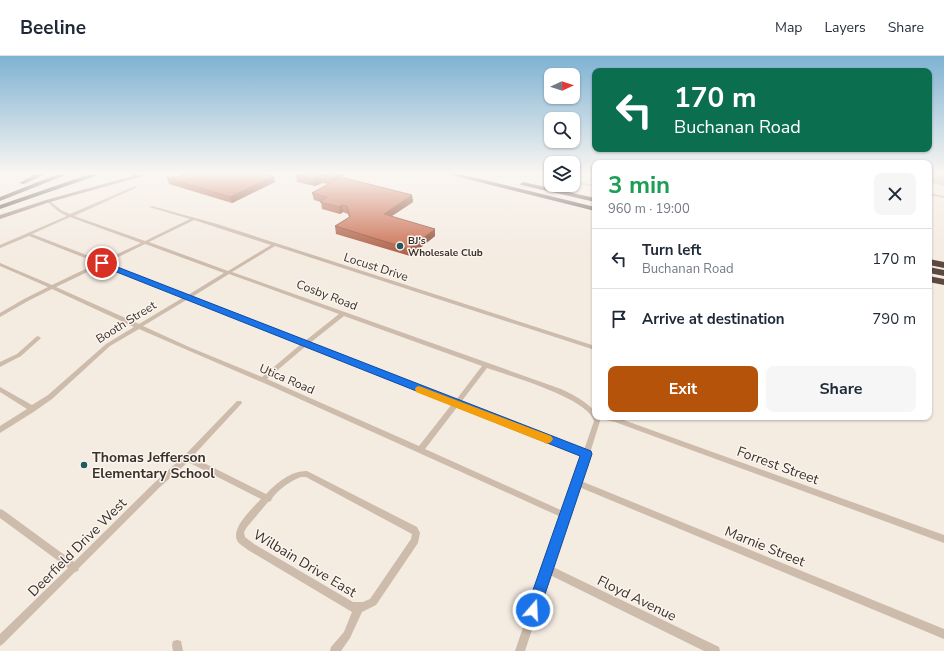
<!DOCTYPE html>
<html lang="en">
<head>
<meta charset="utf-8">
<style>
  :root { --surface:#fff; --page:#f6f6f7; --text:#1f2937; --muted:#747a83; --line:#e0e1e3; --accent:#b45309 }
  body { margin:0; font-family:"Nunito Sans",sans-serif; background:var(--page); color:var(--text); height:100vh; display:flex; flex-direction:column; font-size:15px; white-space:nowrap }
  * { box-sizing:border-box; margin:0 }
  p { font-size:13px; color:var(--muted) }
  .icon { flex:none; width:22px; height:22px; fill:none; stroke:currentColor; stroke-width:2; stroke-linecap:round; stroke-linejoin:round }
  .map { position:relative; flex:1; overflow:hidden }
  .drawer { position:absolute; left:592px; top:104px; width:340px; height:260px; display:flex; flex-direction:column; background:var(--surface); border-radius:8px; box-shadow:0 1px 3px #0004 }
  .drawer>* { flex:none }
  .guide { position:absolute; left:592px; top:12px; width:340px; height:84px; border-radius:8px; box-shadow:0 1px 3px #0004; background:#0b6e4f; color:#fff; overflow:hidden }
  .needle { width:26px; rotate:87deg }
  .tools { position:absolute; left:544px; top:12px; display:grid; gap:8px }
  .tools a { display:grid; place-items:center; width:36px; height:36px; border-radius:8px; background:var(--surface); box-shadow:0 1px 3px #0004; font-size:20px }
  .pin { position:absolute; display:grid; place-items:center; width:34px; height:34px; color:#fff; margin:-17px; border:2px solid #fff; border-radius:50%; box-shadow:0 1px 4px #0007 }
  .me { position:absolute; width:44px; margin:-22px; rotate:19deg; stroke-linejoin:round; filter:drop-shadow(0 0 3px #0008) }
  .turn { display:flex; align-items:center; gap:14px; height:84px; padding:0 16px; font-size:18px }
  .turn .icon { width:52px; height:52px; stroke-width:2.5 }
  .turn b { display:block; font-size:28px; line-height:34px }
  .round { display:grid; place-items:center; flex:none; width:42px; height:42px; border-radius:8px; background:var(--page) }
  .headline { display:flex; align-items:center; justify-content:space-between; height:68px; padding:0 16px }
  h1 { font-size:24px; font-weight:700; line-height:30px; color:#1e9e55 }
  .button { display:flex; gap:8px; margin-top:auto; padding:8px 16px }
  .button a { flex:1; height:46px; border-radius:8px; background:var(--accent); color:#fff; font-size:16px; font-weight:700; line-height:46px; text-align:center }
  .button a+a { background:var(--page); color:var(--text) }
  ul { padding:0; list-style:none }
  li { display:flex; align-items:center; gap:12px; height:60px; padding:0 16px; border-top:1px solid var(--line) }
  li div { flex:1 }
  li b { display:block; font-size:15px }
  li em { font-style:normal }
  header { display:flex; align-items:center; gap:24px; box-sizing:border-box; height:56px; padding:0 20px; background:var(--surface); border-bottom:1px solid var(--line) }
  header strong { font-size:19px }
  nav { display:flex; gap:22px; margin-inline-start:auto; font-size:14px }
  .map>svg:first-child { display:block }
</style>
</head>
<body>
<header>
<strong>Beeline</strong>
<nav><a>Map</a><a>Layers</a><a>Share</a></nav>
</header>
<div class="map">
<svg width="944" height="595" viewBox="0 0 944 595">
  <rect width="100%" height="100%" fill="#f4ebe1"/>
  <path fill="#b8c4a0" d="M929,118H944V130L929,126Z"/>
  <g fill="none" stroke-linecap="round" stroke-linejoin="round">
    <g fill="#cdbbac" fill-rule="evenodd">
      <path d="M536,118H544L551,120V122Z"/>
      <path d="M573,125L595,129V131L573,127Z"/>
      <path d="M135,130L137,131L136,132L74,160L145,185L190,163L149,151L152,150L217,168L595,290V294L275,190L232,216L561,333C574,339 585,345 595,355V361H599L600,365L590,397L591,398L589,400L581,425L944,573V583L579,431L570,460L553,511L719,591L720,595H704L550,519L525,595H515L561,461L273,331L185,293L139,273L110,290L52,343L35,355L0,377V370L27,353L0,336V331L32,349L48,339L106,288L134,271L52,233L28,245L0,261V257L24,243L48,231L0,210V207L52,229L98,207L29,180L0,192V189L67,160L59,156L47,146V144H49L61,154L70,158ZM70,161L141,187L102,205L32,178ZM194,164L271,189L228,215L149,186ZM145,188L224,217L188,239L106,207ZM102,209L184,241L139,268L56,231ZM229,218L339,258L305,285L192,241ZM188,243L301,288L262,321L189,291L143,270ZM344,260L482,310L456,344L310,287ZM306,290L452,348L419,390L267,323ZM487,312C510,320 588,342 594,365L584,394L461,346ZM458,350L582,399L563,455L425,393Z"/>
      <path d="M929,137L944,140V142L929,139Z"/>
      <path d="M38,280L41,282L40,283L21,300L0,311V306L17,298L36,281Z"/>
      <path d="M237,345H241L242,347L192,401L266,438C277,427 290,415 307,415L417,471L420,477L418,487L376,549L362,556L350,582L341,595H330L331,591L344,576L352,556L248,494C245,491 240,489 238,486C229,473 253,452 261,443L188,406L160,431L79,512L78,515L75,516L3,588L0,590V578L68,512L0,462V453L3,454L74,506L154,427L184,400ZM301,421H306L412,478L411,483L370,543L363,546H353L254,488L245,481L244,476L247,471L268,446L271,445C274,436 292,424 301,421Z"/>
      <path d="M600,361H614L618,362L944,479V487L615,366L601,363Z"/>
      <path d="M177,584L181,585L183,595H173L172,589L173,585Z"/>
    </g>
    <path fill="#a18a7d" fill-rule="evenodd" d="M140,118H150L50,146L0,163V159L46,144Z"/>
    <g fill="#5c4a42" fill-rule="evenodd">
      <path d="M36,118H45L24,128L19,127Z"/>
      <path d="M58,118H68L0,145V141Z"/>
      <path d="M90,118H101L0,153V149Z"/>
      <path d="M131,118H138L139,121L134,122Z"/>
      <path d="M447,118H460L595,151V155Z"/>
      <path d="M523,126L595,142V146L521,129L520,128Z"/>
      <path d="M929,203L944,206V212L929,209Z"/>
      <path d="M929,211L944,214V220L929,217Z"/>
      <path d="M929,220L944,223V229L929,226Z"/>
    </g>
  </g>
  <g fill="#ac5a40">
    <path d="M185,118H271L275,126L232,147L169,128L167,122L178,121Z"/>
    <path d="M295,118H345L342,120V121L412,139L413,146L392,160L435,180L410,200L336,178L335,170L349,161L348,158L343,156L340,158L322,153L321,146L314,144L312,137L328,128L322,127L315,130L297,126Z"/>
  </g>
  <g fill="#8c4a34">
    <path d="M268,118H271V121L274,120L275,126L232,147L230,141Z"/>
    <path d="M336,118H345L342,120V124L333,129L331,122Z"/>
    <path d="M320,119L322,127L315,130L313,123Z"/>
    <path d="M412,139L413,146L384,165V158Z"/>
    <path d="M342,149L343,156L340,158L339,151Z"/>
    <path d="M435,173V180L410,200L409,193Z"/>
  </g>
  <g fill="#c8694b" stroke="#8c4a34">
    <path d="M185,118H268L274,120L230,141L167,122V121H178Z"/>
    <path d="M296,118H338L331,122L320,119L313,123Z"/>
    <path d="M341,121L412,139L384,158L435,173L409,193L335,170L350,161L347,150L342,149L339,151L320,146L327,141L312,137Z"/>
  </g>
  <linearGradient id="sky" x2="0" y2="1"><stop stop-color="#7eb2d2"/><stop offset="0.58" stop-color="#faf6f2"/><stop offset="1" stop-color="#faf6f2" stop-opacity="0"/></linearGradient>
  <rect width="944" height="202" fill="url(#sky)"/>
  <path fill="#1a73e8" stroke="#114b97" d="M102,205L591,395L592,398L538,559L533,561L528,559L526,554L580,400L99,209L98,207Z"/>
  <path fill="#f59e0b" d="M419,330L551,380L553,383L551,386L547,388L543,386L416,336L415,333L416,331Z"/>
  <g fill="#1f5a5e" stroke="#fbf5ee" stroke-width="1.5">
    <circle cx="400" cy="190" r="4"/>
    <circle cx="84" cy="409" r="4"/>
  </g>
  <g text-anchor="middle" stroke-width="3" stroke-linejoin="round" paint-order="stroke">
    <g font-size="10" font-weight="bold" fill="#3b302b" stroke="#fbf5ee" text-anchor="start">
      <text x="408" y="188">BJ's<tspan x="408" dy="12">Wholesale Club</tspan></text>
    </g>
    <g font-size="12" fill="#3b302b" stroke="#fbf5ee">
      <text transform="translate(376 211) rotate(18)" y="4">Locust Drive</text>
      <text transform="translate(327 239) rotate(21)" y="4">Cosby Road</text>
      <text transform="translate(126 266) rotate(-32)" y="4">Booth Street</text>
      <text transform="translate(287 323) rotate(23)" y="4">Utica Road</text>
    </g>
    <g font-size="14" font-weight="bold" fill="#3b302b" stroke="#fbf5ee" text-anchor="start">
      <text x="92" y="406">Thomas Jefferson<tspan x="92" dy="16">Elementary School</tspan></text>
    </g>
    <g font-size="14" fill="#3b302b" stroke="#fbf5ee">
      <text transform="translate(778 409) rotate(20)" y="5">Forrest Street</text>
      <text transform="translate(765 490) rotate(22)" y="5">Marnie Street</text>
      <text transform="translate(77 491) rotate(-45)" y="5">Deerfield Drive West</text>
      <text transform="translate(305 507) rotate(31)" y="5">Wilbain Drive East</text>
      <text transform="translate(637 542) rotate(26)" y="5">Floyd Avenue</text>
    </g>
  </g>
</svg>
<div class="tools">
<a><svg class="needle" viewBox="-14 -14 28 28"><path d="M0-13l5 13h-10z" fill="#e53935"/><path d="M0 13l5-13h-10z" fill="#747a83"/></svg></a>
<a><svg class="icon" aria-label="search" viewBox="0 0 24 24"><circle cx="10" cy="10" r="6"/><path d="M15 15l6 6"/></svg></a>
<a><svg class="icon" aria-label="layers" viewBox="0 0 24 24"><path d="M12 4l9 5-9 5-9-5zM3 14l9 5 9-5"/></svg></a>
</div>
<div class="pin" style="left:102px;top:207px;background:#d93025"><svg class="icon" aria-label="arrive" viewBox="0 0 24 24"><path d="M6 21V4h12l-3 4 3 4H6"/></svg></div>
<svg class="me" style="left:533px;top:554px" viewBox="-20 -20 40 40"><circle r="17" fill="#1a73e8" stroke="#fff" stroke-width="3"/><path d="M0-11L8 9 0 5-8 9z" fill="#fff"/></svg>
<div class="guide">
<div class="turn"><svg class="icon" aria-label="left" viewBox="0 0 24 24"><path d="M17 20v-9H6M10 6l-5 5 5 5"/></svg><div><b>170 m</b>Buchanan Road</div></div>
</div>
<section class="drawer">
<div class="headline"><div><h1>3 min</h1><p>960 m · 19:00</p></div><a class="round"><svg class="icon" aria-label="close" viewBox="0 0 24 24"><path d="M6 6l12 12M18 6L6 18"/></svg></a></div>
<ul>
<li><svg class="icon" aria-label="left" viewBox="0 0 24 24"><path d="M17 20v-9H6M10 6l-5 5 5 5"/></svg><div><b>Turn left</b><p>Buchanan Road</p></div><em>170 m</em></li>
<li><svg class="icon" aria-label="arrive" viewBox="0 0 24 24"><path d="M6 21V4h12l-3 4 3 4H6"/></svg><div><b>Arrive at destination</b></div><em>790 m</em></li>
</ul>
<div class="button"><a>Exit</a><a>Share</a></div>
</section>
</div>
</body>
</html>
